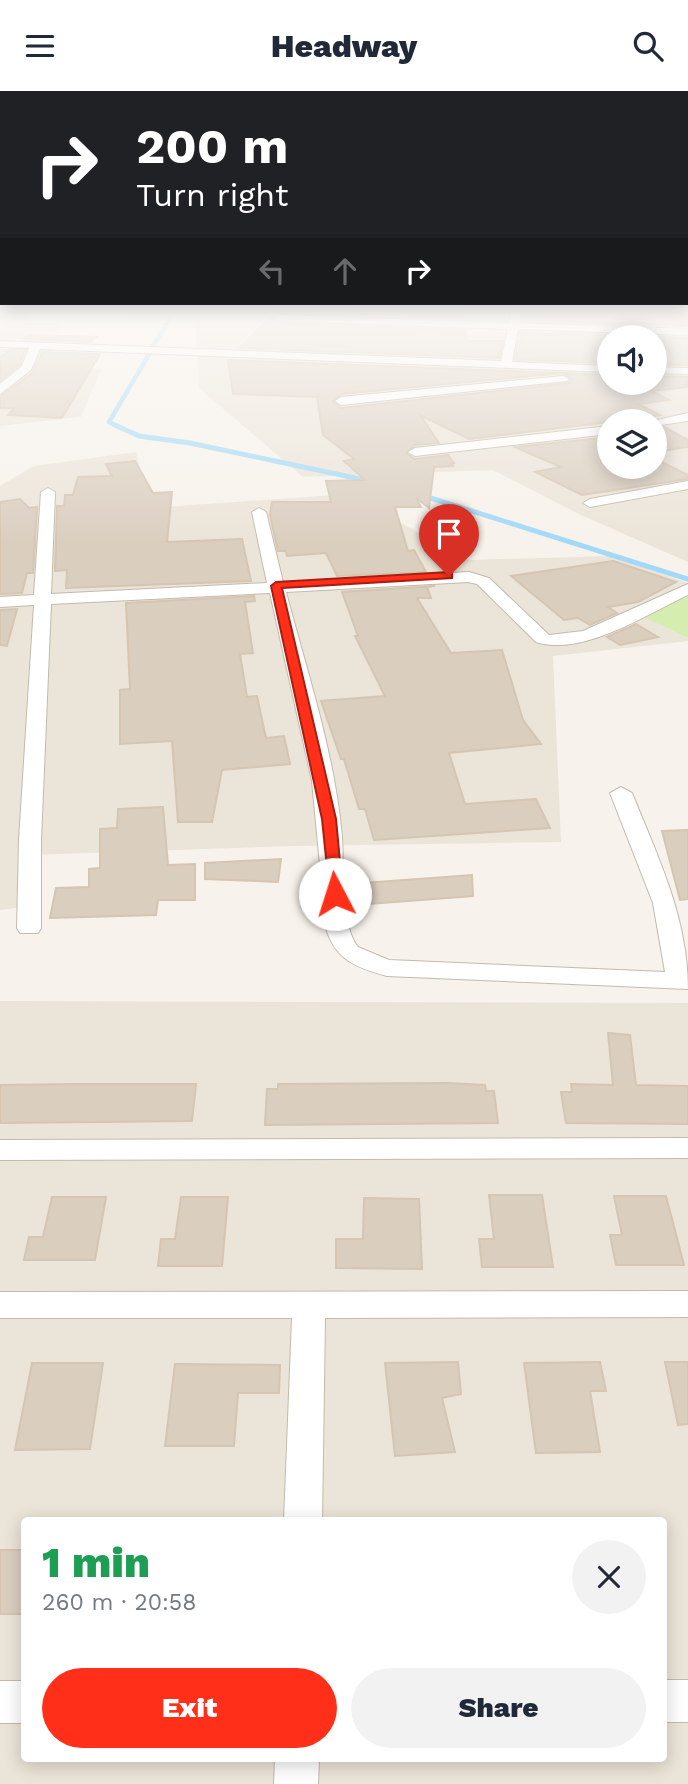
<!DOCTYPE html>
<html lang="en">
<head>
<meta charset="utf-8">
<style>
  :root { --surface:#fff; --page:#f2f2f3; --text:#1f2937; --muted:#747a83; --accent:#ff2f19 }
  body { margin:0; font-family:"Work Sans",sans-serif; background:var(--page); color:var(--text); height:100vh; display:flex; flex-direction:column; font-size:26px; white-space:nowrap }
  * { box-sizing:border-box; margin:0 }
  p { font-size:23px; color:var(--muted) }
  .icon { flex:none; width:38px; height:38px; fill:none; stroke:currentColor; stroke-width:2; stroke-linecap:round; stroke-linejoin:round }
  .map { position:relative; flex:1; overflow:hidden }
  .drawer { position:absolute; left:21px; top:1426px; width:646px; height:245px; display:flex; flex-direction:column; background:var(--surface); border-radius:7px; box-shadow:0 4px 18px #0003 }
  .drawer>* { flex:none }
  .guide { position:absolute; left:0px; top:0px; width:690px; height:214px; box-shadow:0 4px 18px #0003; background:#202124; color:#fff; overflow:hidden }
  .fabs { position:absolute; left:597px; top:234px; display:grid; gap:14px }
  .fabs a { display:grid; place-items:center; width:70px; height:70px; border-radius:50%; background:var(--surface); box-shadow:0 4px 18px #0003; font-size:35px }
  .pin { position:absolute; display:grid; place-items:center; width:60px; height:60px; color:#fff; margin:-72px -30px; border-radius:50% 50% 50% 0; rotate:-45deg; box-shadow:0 0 7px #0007 }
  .pin .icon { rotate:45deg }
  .me { position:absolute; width:77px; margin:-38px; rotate:355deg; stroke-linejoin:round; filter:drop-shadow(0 0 5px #0008) }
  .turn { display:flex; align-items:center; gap:24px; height:147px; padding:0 21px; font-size:32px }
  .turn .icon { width:91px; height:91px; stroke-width:2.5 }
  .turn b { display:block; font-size:49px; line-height:60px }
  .lanes { display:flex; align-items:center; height:66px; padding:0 21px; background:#0003; justify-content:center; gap:35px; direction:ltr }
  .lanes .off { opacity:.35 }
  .round { display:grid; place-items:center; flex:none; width:74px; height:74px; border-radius:37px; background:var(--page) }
  .head { display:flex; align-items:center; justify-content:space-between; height:119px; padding:0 21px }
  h1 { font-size:42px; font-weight:800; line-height:52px; color:#1e9e55 }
  .cta { display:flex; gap:14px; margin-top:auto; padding:14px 21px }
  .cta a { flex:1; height:80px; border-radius:42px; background:var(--accent); color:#fff; font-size:28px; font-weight:800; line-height:80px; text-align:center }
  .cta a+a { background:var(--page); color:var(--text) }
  header { display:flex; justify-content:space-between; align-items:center; height:91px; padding:0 21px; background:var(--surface); font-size:32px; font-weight:800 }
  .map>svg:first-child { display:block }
</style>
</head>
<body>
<header><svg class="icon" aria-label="menu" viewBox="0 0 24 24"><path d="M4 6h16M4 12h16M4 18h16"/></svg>Headway<svg class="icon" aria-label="search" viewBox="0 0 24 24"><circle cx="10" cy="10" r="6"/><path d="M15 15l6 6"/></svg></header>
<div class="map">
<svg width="688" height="1693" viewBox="0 0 688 1693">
  <rect width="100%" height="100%" fill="#f7f2eb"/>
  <g fill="#ebe4d8" fill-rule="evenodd">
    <path d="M0,215H33L26,231L59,233L44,274L101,278L81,326L0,335Z"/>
    <path d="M194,215H688V471L581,424L493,379L303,386L199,297ZM609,247H654V292H609ZM609,331H654V376H609Z"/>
    <path d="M136,361L150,417L349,403L468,469L612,465L688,492V500L643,525L688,547V550L553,565L561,751L294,755L30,764L32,815L0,819V395L34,375Z"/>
    <path d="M0,910L688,912V1693H0ZM24,1430H663V1668H24Z"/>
  </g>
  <g fill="#d5eeb0">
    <path d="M133,215H194L195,228L131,227Z"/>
    <path d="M688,500V547L642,525Z"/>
  </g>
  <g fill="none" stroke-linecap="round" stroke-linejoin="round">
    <g stroke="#a2d9f8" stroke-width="4.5">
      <path d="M153,255L178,215"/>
      <path d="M119,336L109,331L151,260"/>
    </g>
    <g stroke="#a2d9f8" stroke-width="5">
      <path d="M115,334L139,345L190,352L374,391"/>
      <path d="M421,404L688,488"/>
    </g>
  </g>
  <g fill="#dacebf" stroke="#d5c5b1" stroke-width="2" fill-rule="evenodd">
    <path d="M353,215H438L436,219L462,220L463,228L280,221L274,224L276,220L348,222Z"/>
    <path d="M525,215H673V218H688V235L522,229Z"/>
    <path d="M270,227L280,233L465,239L467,250H503L499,267L240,257Z"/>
    <path d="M520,241L688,247V274L654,273V247H609V272L515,269L518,250L522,251Z"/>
    <path d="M29,244L96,246L91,251L24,248Z"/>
    <path d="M10,259H25L20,273L0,290V267Z"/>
    <path d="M42,261L100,263L62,327L8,324L15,317H0V306L33,281Z"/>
    <path d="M228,269L609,284V292H654V285L688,286V296L651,300L669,309L638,313L660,324L644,326L648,328L646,331H609L469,348L420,324L439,352L415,354L406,362L415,368L448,364L454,372H451L453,375L434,376L429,417L416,407L421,416H395L408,460L414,459L426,481L337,485L326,462L287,465L286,460H278L270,424L272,411H331L326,390L365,389L344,370L354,368L323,344L317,306L233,303ZM563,282L572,288L569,292L341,317L333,311L341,303Z"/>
    <path d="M664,336L688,349V356L654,361V338Z"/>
    <path d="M609,346V376H654V367L688,384V388L582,404L535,381L561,376L515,356Z"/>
    <path d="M135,370L153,402L172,401L167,451L242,448L251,490L66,497L67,479L55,480L57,415H64L65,404H73L78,386L112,385L106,373Z"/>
    <path d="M20,408L29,417L37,416L33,482H27L22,502L0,503V411Z"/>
    <path d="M613,470L676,491L638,511L608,516L617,522L590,534L578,527L564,529L511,485Z"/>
    <path d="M435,495L427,496L431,507H417L451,562L502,559L523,629L541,653L449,662L465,713L536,708L550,737L374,749L365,718H359L344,668H341L321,610L385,605L355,545H358L342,501Z"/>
    <path d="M254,505L255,510L245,511L253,562L240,563L247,606L257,605L266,647L284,645L290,673L222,679L212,731H178L172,650L120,653V599L130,598L126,512Z"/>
    <path d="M17,518L7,555L0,554V519Z"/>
    <path d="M636,533L658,546L620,554L607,546Z"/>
    <path d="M163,716L168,774L195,773V809H158L156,824L50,827L56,797L89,796V778L100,777V738L117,737L118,718Z"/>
    <path d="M688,739V808L680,809L662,740Z"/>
    <path d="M281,768L278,791L205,788V772Z"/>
    <path d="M472,784L473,805L369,813L364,792Z"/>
    <path d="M608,942L630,944L636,994L688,995V1033L566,1032L561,1001H572L571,993L613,994Z"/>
    <path d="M447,992L485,994L486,1000H494L498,1032L265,1034L267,998H278V993Z"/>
    <path d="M78,993H196L192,1030L0,1032V994Z"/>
    <path d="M489,1104H542L553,1176H482L479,1148H494Z"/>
    <path d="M614,1105H666L684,1174H616L610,1144H622Z"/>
    <path d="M52,1106H106L95,1169H24L29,1146H43Z"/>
    <path d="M181,1106H228L222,1175H158L161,1148H175Z"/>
    <path d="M364,1107L419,1108L422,1178L336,1177V1148H363Z"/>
    <path d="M458,1271L461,1303L442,1307L455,1361L395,1365L385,1272Z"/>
    <path d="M600,1271L606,1300H590L600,1361L536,1362L524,1272Z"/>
    <path d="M665,1271H688V1333L678,1334Z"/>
    <path d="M32,1272H103L90,1358L15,1359Z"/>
    <path d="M175,1273L280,1274L279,1302H238L234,1355H165Z"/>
    <rect x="0" y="1459" width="24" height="64"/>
  </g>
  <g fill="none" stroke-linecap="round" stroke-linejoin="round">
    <g stroke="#c3baac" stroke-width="2">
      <g id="street">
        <path d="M513,215H523L519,232L688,238V244L518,238L512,271L609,275V281L40,258L31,279L0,303V293L22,275L29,257L0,256V250L501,270L508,238L280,230L275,227L280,224L509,232Z"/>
        <path d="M654,276L688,277V283L654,282Z"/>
        <path d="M563,285L569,288L567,290L341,314L335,310L341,306Z"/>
        <path d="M688,322V330L654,335V331H648Z"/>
        <path d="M609,335V343L415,365L408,361L415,357Z"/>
        <path d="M688,390V398L590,416L583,412L590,408Z"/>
        <path d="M48,397L55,401L51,503L267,492L252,421L259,417L266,421L283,491L469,481L489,487L549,544L583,540L688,493V504C647,523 582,566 536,551L477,493L468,491L286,501C307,581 335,663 342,746C344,774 340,834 358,856L389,869L665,881L653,812L610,702L621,696L632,702C658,766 688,827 688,898L387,885C357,877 335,869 326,837L312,690L270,502L51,513L41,749V837L38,842H20L17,837L19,749L34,514L0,516V506L34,504L41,401Z"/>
        <path d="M688,1047V1067L0,1069V1049Z"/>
        <path d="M688,1200V1226L325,1227L322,1430H284L292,1227H0V1201Z"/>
        <rect x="663" y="1589" width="25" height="42"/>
        <rect x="0" y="1590" width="24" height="42"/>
        <path d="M275,1668H319L318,1693H274Z"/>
      </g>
    </g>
    <use href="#street" fill="#fff" fill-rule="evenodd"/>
  </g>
  <linearGradient id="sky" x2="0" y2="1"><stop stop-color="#8cc3ee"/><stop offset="0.48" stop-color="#fbf9f6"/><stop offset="1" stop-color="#fbf9f6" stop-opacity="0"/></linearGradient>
  <rect width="688" height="452" fill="url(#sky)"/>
  <path fill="#ff2f19" stroke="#a61f10" stroke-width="2" d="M449,481L452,482V487L282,497L336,728L343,803L335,807L330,806L322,728L271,495L276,491Z"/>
</svg>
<div class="fabs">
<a><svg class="icon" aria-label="sound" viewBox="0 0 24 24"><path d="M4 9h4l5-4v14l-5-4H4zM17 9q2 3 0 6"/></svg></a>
<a><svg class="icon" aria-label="layers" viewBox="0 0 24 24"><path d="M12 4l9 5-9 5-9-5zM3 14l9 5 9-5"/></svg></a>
</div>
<div class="pin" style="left:449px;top:485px;background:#d93025"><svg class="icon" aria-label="arrive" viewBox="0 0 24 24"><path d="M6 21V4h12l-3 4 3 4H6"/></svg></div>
<svg class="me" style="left:335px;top:803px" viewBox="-20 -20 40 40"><circle r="19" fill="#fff"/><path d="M0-13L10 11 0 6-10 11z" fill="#ff2f19"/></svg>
<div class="guide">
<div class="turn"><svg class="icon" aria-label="right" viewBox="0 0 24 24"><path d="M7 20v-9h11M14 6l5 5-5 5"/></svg><div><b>200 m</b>Turn right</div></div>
<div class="lanes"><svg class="icon off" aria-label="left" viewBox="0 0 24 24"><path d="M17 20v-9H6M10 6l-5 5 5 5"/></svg><svg class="icon off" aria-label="ahead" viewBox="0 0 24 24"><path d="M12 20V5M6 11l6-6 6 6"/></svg><svg class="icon" aria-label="right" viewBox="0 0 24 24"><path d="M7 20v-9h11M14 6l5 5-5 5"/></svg></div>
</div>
<section class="drawer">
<div class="head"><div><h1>1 min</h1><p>260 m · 20:58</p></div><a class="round"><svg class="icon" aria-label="close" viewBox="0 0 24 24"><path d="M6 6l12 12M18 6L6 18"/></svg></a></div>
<div class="cta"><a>Exit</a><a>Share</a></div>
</section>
</div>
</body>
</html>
